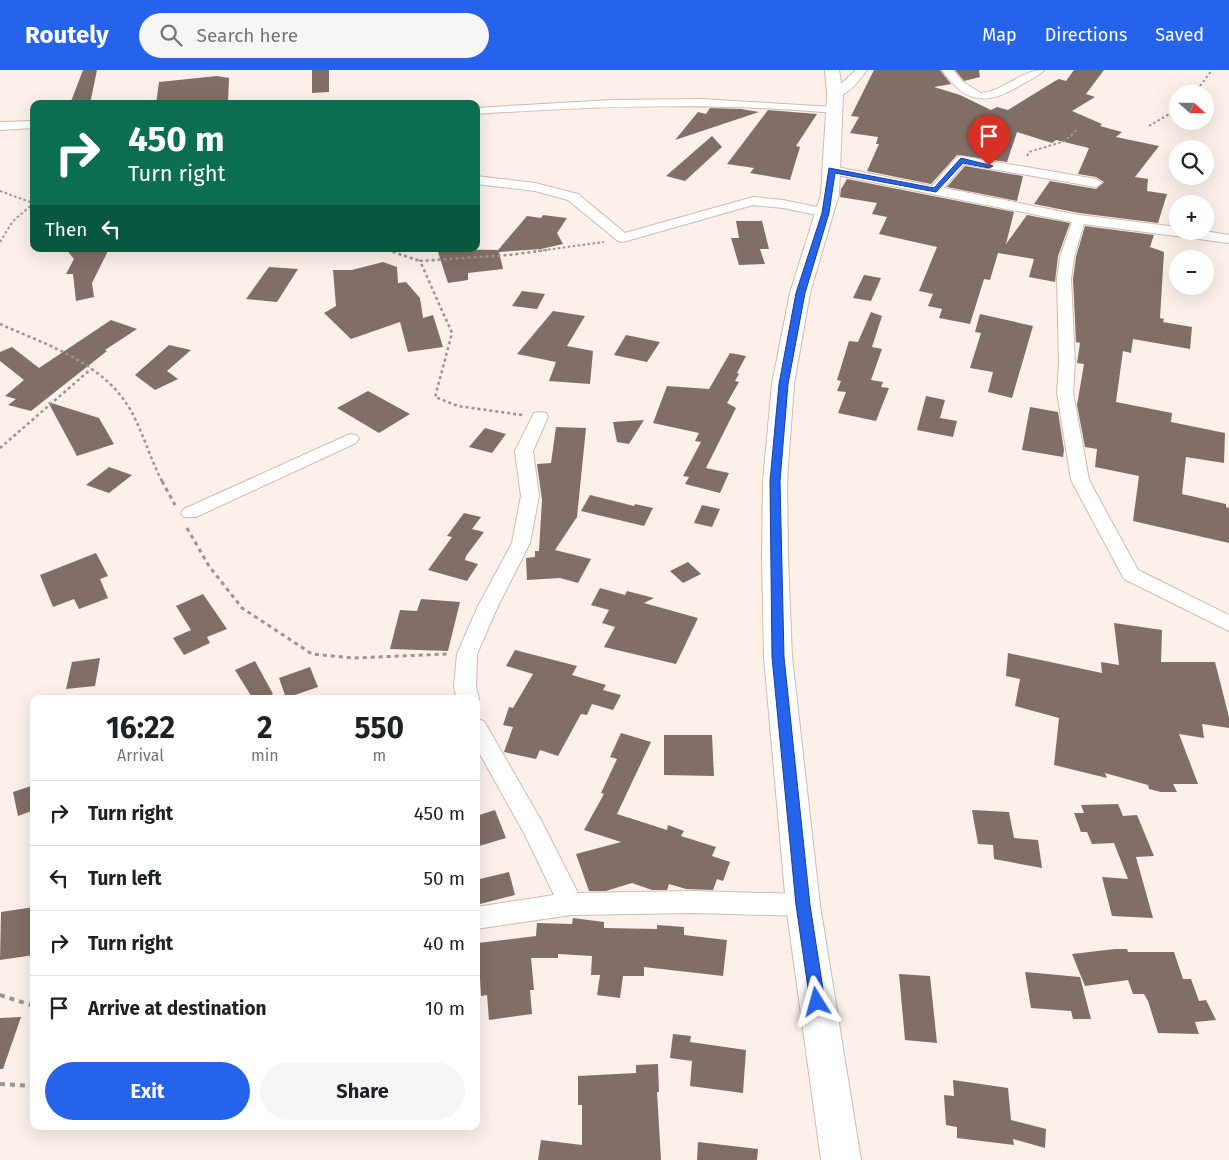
<!DOCTYPE html>
<html lang="en">
<head>
<meta charset="utf-8">
<style>
  :root { --surface:#fff; --page:#f6f6f6; --text:#202124; --muted:#757577; --line:#e0e0e0; --accent:#2563eb }
  body { margin:0; font-family:"Fira Sans",sans-serif; background:var(--page); color:var(--text); height:100vh; display:flex; flex-direction:column; font-size:19px; white-space:nowrap }
  * { box-sizing:border-box; margin:0 }
  p { font-size:16px; color:var(--muted) }
  .icon { flex:none; width:28px; height:28px; fill:none; stroke:currentColor; stroke-width:2; stroke-linecap:round; stroke-linejoin:round }
  .map { position:relative; flex:1; overflow:hidden }
  .side { position:absolute; left:30px; top:625px; width:450px; height:435px; display:flex; flex-direction:column; background:var(--surface); border-radius:10px; box-shadow:0 5px 20px #0002 }
  .side>* { flex:none }
  .guide { position:absolute; left:30px; top:30px; width:450px; height:152px; border-radius:10px; box-shadow:0 5px 20px #0002; background:#0b6e4f; color:#fff; overflow:hidden }
  .needle { width:32px; rotate:111deg }
  .tools { position:absolute; left:1169px; top:15px; display:grid; gap:10px }
  .tools a { display:grid; place-items:center; width:45px; height:45px; border-radius:50%; background:var(--surface); box-shadow:0 5px 20px #0002; font-size:25px }
  .pin { position:absolute; display:grid; place-items:center; width:42px; height:42px; color:#fff; margin:-51px -21px; border-radius:50% 50% 50% 0; rotate:-45deg; box-shadow:0 0 5px #0007 }
  .pin .icon { rotate:45deg }
  .me { position:absolute; width:55px; margin:-28px; rotate:352deg; stroke-linejoin:round; filter:drop-shadow(0 0 4px #0008) }
  .turn { display:flex; align-items:center; gap:18px; height:105px; padding:0 15px; font-size:22px }
  .turn .icon { width:65px; height:65px; stroke-width:2.5 }
  .turn b { display:block; font-size:35px; line-height:42px }
  .then { display:flex; align-items:center; height:48px; padding:0 15px; background:#0003; gap:10px; font-size:19px }
  .eta { display:flex; justify-content:space-evenly; align-items:center; height:85px; text-align:center }
  .eta b { font-size:30px; font-weight:700; line-height:35px }
  .cta { display:flex; gap:10px; margin-top:auto; padding:10px 15px }
  .cta a { flex:1; height:58px; border-radius:30px; background:var(--accent); color:#fff; font-size:20px; font-weight:700; line-height:58px; text-align:center }
  .cta a+a { background:var(--page); color:var(--text) }
  ul { padding:0; list-style:none }
  li { display:flex; align-items:center; gap:15px; height:65px; padding:0 15px; border-top:1px solid var(--line) }
  li div { flex:1 }
  li b { display:block; font-size:19px }
  li em { font-style:normal }
  header { display:flex; align-items:center; gap:30px; box-sizing:border-box; height:70px; padding:0 25px; background:var(--accent); color:#fff }
  header strong { font-size:24px }
  nav { display:flex; gap:28px; margin-inline-start:auto; font-size:18px }
  .search { width:350px; height:45px; background:var(--page); display:flex; align-items:center; gap:12px; box-sizing:border-box; padding:0 18px; border-radius:28px; color:var(--muted); font-size:19px }
  .map>svg:first-child { display:block }
</style>
</head>
<body>
<header>
<strong>Routely</strong>
<div class="search"><svg class="icon" aria-label="search" viewBox="0 0 24 24"><circle cx="10" cy="10" r="6"/><path d="M15 15l6 6"/></svg>Search here</div>
<nav><a>Map</a><a>Directions</a><a>Saved</a></nav>
</header>
<div class="map">
<svg width="1229" height="1090" viewBox="0 0 1229 1090">
  <rect width="100%" height="100%" fill="#fcf0e9"/>
  <g fill="#816e67">
    <path d="M83,0H97L90,34H70Z"/>
    <path d="M312,0H329V22L312,23Z"/>
    <path d="M874,0H940L951,14L934,17L960,25L991,40L997,37L1008,40L1055,11L1059,9L1066,11L1074,0H1104L1086,24L1095,27L1072,41L1102,54L1100,56L1122,62L1116,67L1159,76L1135,107L1148,109L1147,121L1167,124L1158,153L1079,143L1034,134L1050,111L1096,119L1104,112L1096,107L1078,104L1089,78L1056,70L1052,73L1017,62L1007,92L957,85L931,114L867,101L879,74H876L878,67L850,63L859,47L851,46Z"/>
    <path d="M955,0H979L980,7L964,11Z"/>
    <path d="M217,6L229,8L228,32L156,34L159,12Z"/>
    <path d="M710,38L741,39L759,42L675,70L698,42L706,44Z"/>
    <path d="M768,40L817,44L796,76L800,77L790,110L750,103L754,98L727,94Z"/>
    <path d="M712,66L722,77L685,111L666,106Z"/>
    <path d="M965,96L1023,106L1017,131L947,117Z"/>
    <path d="M847,109L1014,142L1006,174L1027,145L1070,153L1058,186L1055,212L1029,207L1034,189L998,183L990,210L984,209L970,254L939,248L942,239L928,236L933,224L919,221L937,177L879,164L887,147L872,144L877,133L840,127L841,119Z"/>
    <path d="M543,145L567,148L557,163L563,174L541,179L499,182L503,199L468,203V210L448,213L437,179L498,180L527,146L541,148Z"/>
    <path d="M736,151H762L769,179H760L765,194L739,195L731,168H739Z"/>
    <path d="M1085,156L1154,165L1150,177L1164,182L1160,248L1164,249L1163,252L1192,257L1190,279L1133,269L1131,283L1123,281L1116,332L1172,343L1171,352L1225,363L1224,393L1186,387L1182,424L1226,434V437L1229,438V473L1133,451L1139,406L1095,397L1097,379L1085,377L1077,335L1084,294L1077,293L1080,273L1076,272L1073,209L1076,187Z"/>
    <path d="M66,179H109L92,213L94,227L76,231L73,204H66L74,189Z"/>
    <path d="M383,192L397,197L398,213L406,212L420,228L423,248L433,245L443,277L408,282L400,252L351,269L324,243L336,236L333,200H352Z"/>
    <path d="M269,197L298,199L277,232L246,229Z"/>
    <path d="M864,205L881,208L871,231L853,228Z"/>
    <path d="M522,221L545,224L537,239L512,236Z"/>
    <path d="M553,241L585,246L567,276L593,281L590,314L549,311L556,292L517,284Z"/>
    <path d="M871,242L882,246L872,277L882,279L871,310L883,312L881,317L889,318L876,351L838,343L846,322L837,321L841,311L837,310L849,271L858,272Z"/>
    <path d="M980,244L1033,256L1012,328L988,322L993,302L970,298L981,263L975,262Z"/>
    <path d="M111,250L137,259L105,280L107,281L31,341L8,335L16,329L5,326L24,310L0,291V282L12,277L39,298Z"/>
    <path d="M626,265L660,272L647,292L614,285Z"/>
    <path d="M169,275L191,280L167,301L178,309L155,320L135,305Z"/>
    <path d="M730,283L746,286L737,303L739,304L735,311L739,312L727,333L736,338L706,398L729,403L720,423L685,414L689,407L683,406L701,372L695,371L699,363L653,353L667,316L709,319Z"/>
    <path d="M368,321L410,344L379,363L337,338Z"/>
    <path d="M926,326L945,330L940,348L957,351L953,367L917,360Z"/>
    <path d="M48,332L99,348L114,374L77,386Z"/>
    <path d="M1030,337L1058,342L1064,380L1063,387L1022,380Z"/>
    <path d="M644,350L629,374L617,372L613,352Z"/>
    <path d="M556,357L586,358L577,447L555,480L591,489L578,513L560,508L527,510L526,488L535,487V481H539L542,430L537,394L551,393Z"/>
    <path d="M485,358L506,364L492,383L469,377Z"/>
    <path d="M109,397L132,405L109,423L86,415Z"/>
    <path d="M590,425L634,436L635,434L653,438L644,456L581,441Z"/>
    <path d="M702,435L720,439L712,457L694,453Z"/>
    <path d="M464,443L481,447L472,459L484,462L466,486L465,490L478,494L467,511L428,500L452,467L447,466Z"/>
    <path d="M96,483L108,506L100,509L108,528L79,539L74,529L53,537L40,505Z"/>
    <path d="M688,492L701,504L683,513L670,501Z"/>
    <path d="M600,518L625,525L627,521L654,528L644,533L698,548L676,594L604,577L615,557L602,553L609,540L591,535Z"/>
    <path d="M203,524L227,559L207,567L210,573L184,585L173,568L191,560L176,536Z"/>
    <path d="M421,529L460,532L448,581L390,579L400,540L417,541Z"/>
    <path d="M1114,553L1162,560L1161,592H1215L1229,647V658L1202,654L1204,668L1179,664L1198,714H1173L1177,722H1161L1149,719L1148,715L1105,703L1107,708L1054,695L1059,648L1015,636L1020,609L1006,606L1008,583L1102,603L1101,592L1119,595Z"/>
    <path d="M515,580L577,596L572,605L606,615L603,620L621,625L613,640L592,634L587,645L581,644L558,686L540,680L536,689L504,682L513,657L503,655L509,637L513,638L533,604L506,596Z"/>
    <path d="M100,588L95,616L66,619L72,592Z"/>
    <path d="M255,591L273,624L261,629H253L235,600Z"/>
    <path d="M310,597L318,617L286,628L279,608Z"/>
    <path d="M621,663L651,672L617,744L667,760L668,755L684,761L681,766L716,777L712,786L730,792L723,811L717,809L713,820L686,819L669,814L667,820H652L632,813L606,821H589L576,784L621,772L584,760L604,724L601,723L617,689L610,687Z"/>
    <path d="M664,665H712L714,706L664,705Z"/>
    <path d="M34,715V740L18,746L13,722Z"/>
    <path d="M1118,734L1123,746L1137,745L1154,786L1136,787L1153,848L1112,846L1102,807L1128,809L1114,773L1092,774L1087,762H1081L1074,743H1084L1081,735Z"/>
    <path d="M495,740L506,768L476,777V746Z"/>
    <path d="M972,740L1009,742L1014,768L1038,770L1042,798L994,789L993,775L978,774Z"/>
    <path d="M509,802L515,825L476,835V810Z"/>
    <path d="M34,837V885L0,890L1,842Z"/>
    <path d="M573,848L604,852V858L657,859V855L684,857V865L727,870L723,906L644,897V906H623L620,928L597,925L600,905H591L592,886L558,884V888H531L534,920H530L532,944L489,950L487,925L481,926L478,873L536,866L537,853L572,854Z"/>
    <path d="M1115,879H1127L1128,882H1174L1183,909H1191L1199,931L1206,930L1216,950L1195,952L1199,964L1158,963L1148,931L1144,924H1133L1128,910L1085,916L1072,884Z"/>
    <path d="M1025,902L1080,907L1091,949H1073L1071,941L1031,938Z"/>
    <path d="M899,904L930,906L937,973L905,970Z"/>
    <path d="M21,947L3,999H0V948Z"/>
    <path d="M673,964L691,966L690,972L746,980L743,1023L690,1016L692,991L670,988Z"/>
    <path d="M658,994L659,1022H657L661,1090H538L541,1070L582,1075V1035H578V1006L636,1003V995Z"/>
    <path d="M953,1010L1008,1018L1011,1050L1046,1059L1045,1078L1013,1069L1014,1075L957,1068V1057L946,1055L944,1025L954,1026Z"/>
    <path d="M698,1072L758,1079L757,1090H697Z"/>
  </g>
  <g fill="none" stroke-linecap="round" stroke-linejoin="round">
    <g stroke="#cfbcb1" stroke-width="2">
      <g id="minor">
        <path d="M856,0H867C860,10 845,30 831,27V23Z"/>
        <path d="M942,0H953L963,12L981,23C1005,21 1020,0 1044,0C1039,6 1029,10 1021,15C986,36 966,34 942,0Z"/>
        <path d="M700,29L835,37L841,40L835,43C715,32 596,36 476,44V38L611,30Z"/>
        <path d="M34,51V58L0,60V52Z"/>
        <path d="M961,86L1096,109L1102,113L1096,117L964,94L944,118L1079,145L1178,157V161H1205L1229,165V173L1084,154L1074,187L1071,209L1075,293L1073,322L1089,410L1138,500L1229,545V561L1124,509L1071,410L1057,322L1059,293L1057,209L1060,187L1072,152L832,104L826,100L832,96L932,116L957,87Z"/>
        <path d="M476,106L535,113L578,124L625,163L753,127L783,130L831,140L833,143L826,147L783,138L753,135L623,172L618,171L568,130L535,121L476,114Z"/>
        <path d="M540,342L546,343L548,347L533,381L539,426L530,473L498,536L477,584L476,617L479,629L476,633V629H457L454,617L457,584L478,536L512,473L521,426L515,381L534,343Z"/>
        <path d="M350,364L356,365L359,369L356,373L196,447H184L181,443L184,439Z"/>
        <path d="M476,649L484,651L542,752L578,823L694,821L803,824L812,827L815,835L812,843L803,846L694,843L571,845L476,859V837L554,825L525,765L476,677Z"/>
      </g>
    </g>
    <g stroke="#cfbcb1" stroke-width="2">
      <path id="highway" d="M825,0H839L843,25L839,124L810,223L794,314L787,411L788,488L792,587L820,835L861,1090H821L786,835L764,587L762,488L763,411L772,314L790,223L821,124L827,25Z"/>
    </g>
    <g stroke="#9e948f" stroke-width="2" stroke-dasharray="2.5 2.5" stroke-linecap="butt">
      <path d="M1194,24L1212,0"/>
      <path d="M1149,56L1178,39"/>
      <path d="M1027,86L1029,82L1065,71L1078,59"/>
      <path d="M0,121L33,133"/>
      <path d="M0,172L13,151L34,133"/>
      <path d="M385,179L391,181"/>
      <path d="M538,181L604,172"/>
    </g>
    <g stroke="#9e948f" stroke-width="2.5" stroke-dasharray="3 3" stroke-linecap="butt">
      <path d="M387,180L420,191"/>
      <path d="M0,254C47,275 102,292 130,339C143,362 150,389 163,413"/>
      <path d="M522,345L458,336L435,327L452,263L420,191L509,185L547,180"/>
      <path d="M0,378L91,299"/>
    </g>
    <g stroke="#9e948f" stroke-width="3" stroke-dasharray="4 4" stroke-linecap="butt">
      <path d="M162,411L175,435"/>
      <path d="M187,458L209,496L242,538L312,584L354,588L447,584"/>
    </g>
    <g stroke="#9e948f" stroke-width="4" stroke-dasharray="5 5" stroke-linecap="butt">
      <path d="M0,925L34,936"/>
      <path d="M0,1014L34,1016"/>
    </g>
    <use href="#minor" fill="#fff" fill-rule="evenodd"/>
    <use href="#highway" fill="#fff" fill-rule="evenodd"/>
  </g>
  <path fill="#2563eb" stroke="#184099" d="M961,88L993,96L989,98L963,93L936,122L835,103L829,143L805,223L788,314L780,411L784,587L810,835L825,932L822,937L817,939L812,937L810,932L796,835L772,587L770,411L779,314L796,223L822,143L829,98L934,118Z"/>
</svg>
<div class="tools">
<a><svg class="needle" viewBox="-14 -14 28 28"><path d="M0-13l5 13h-10z" fill="#e53935"/><path d="M0 13l5-13h-10z" fill="#757577"/></svg></a>
<a><svg class="icon" aria-label="search" viewBox="0 0 24 24"><circle cx="10" cy="10" r="6"/><path d="M15 15l6 6"/></svg></a>
<a>+</a>
<a>−</a>
</div>
<div class="pin" style="left:989px;top:96px;background:#d93025"><svg class="icon" aria-label="arrive" viewBox="0 0 24 24"><path d="M6 21V4h12l-3 4 3 4H6"/></svg></div>
<svg class="me" style="left:817px;top:932px" viewBox="-20 -20 40 40"><path d="M0-17L14 15 0 8-14 15z" fill="#2563eb" stroke="#fff" stroke-width="4"/></svg>
<div class="guide">
<div class="turn"><svg class="icon" aria-label="right" viewBox="0 0 24 24"><path d="M7 20v-9h11M14 6l5 5-5 5"/></svg><div><b>450 m</b>Turn right</div></div>
<div class="then">Then<svg class="icon" aria-label="left" viewBox="0 0 24 24"><path d="M17 20v-9H6M10 6l-5 5 5 5"/></svg></div>
</div>
<section class="side">
<div class="eta">
<div><b>16:22</b><p>Arrival</p></div>
<div><b>2</b><p>min</p></div>
<div><b>550</b><p>m</p></div>
</div>
<ul>
<li><svg class="icon" aria-label="right" viewBox="0 0 24 24"><path d="M7 20v-9h11M14 6l5 5-5 5"/></svg><div><b>Turn right</b></div><em>450 m</em></li>
<li><svg class="icon" aria-label="left" viewBox="0 0 24 24"><path d="M17 20v-9H6M10 6l-5 5 5 5"/></svg><div><b>Turn left</b></div><em>50 m</em></li>
<li><svg class="icon" aria-label="right" viewBox="0 0 24 24"><path d="M7 20v-9h11M14 6l5 5-5 5"/></svg><div><b>Turn right</b></div><em>40 m</em></li>
<li><svg class="icon" aria-label="arrive" viewBox="0 0 24 24"><path d="M6 21V4h12l-3 4 3 4H6"/></svg><div><b>Arrive at destination</b></div><em>10 m</em></li>
</ul>
<div class="cta"><a>Exit</a><a>Share</a></div>
</section>
</div>
</body>
</html>
